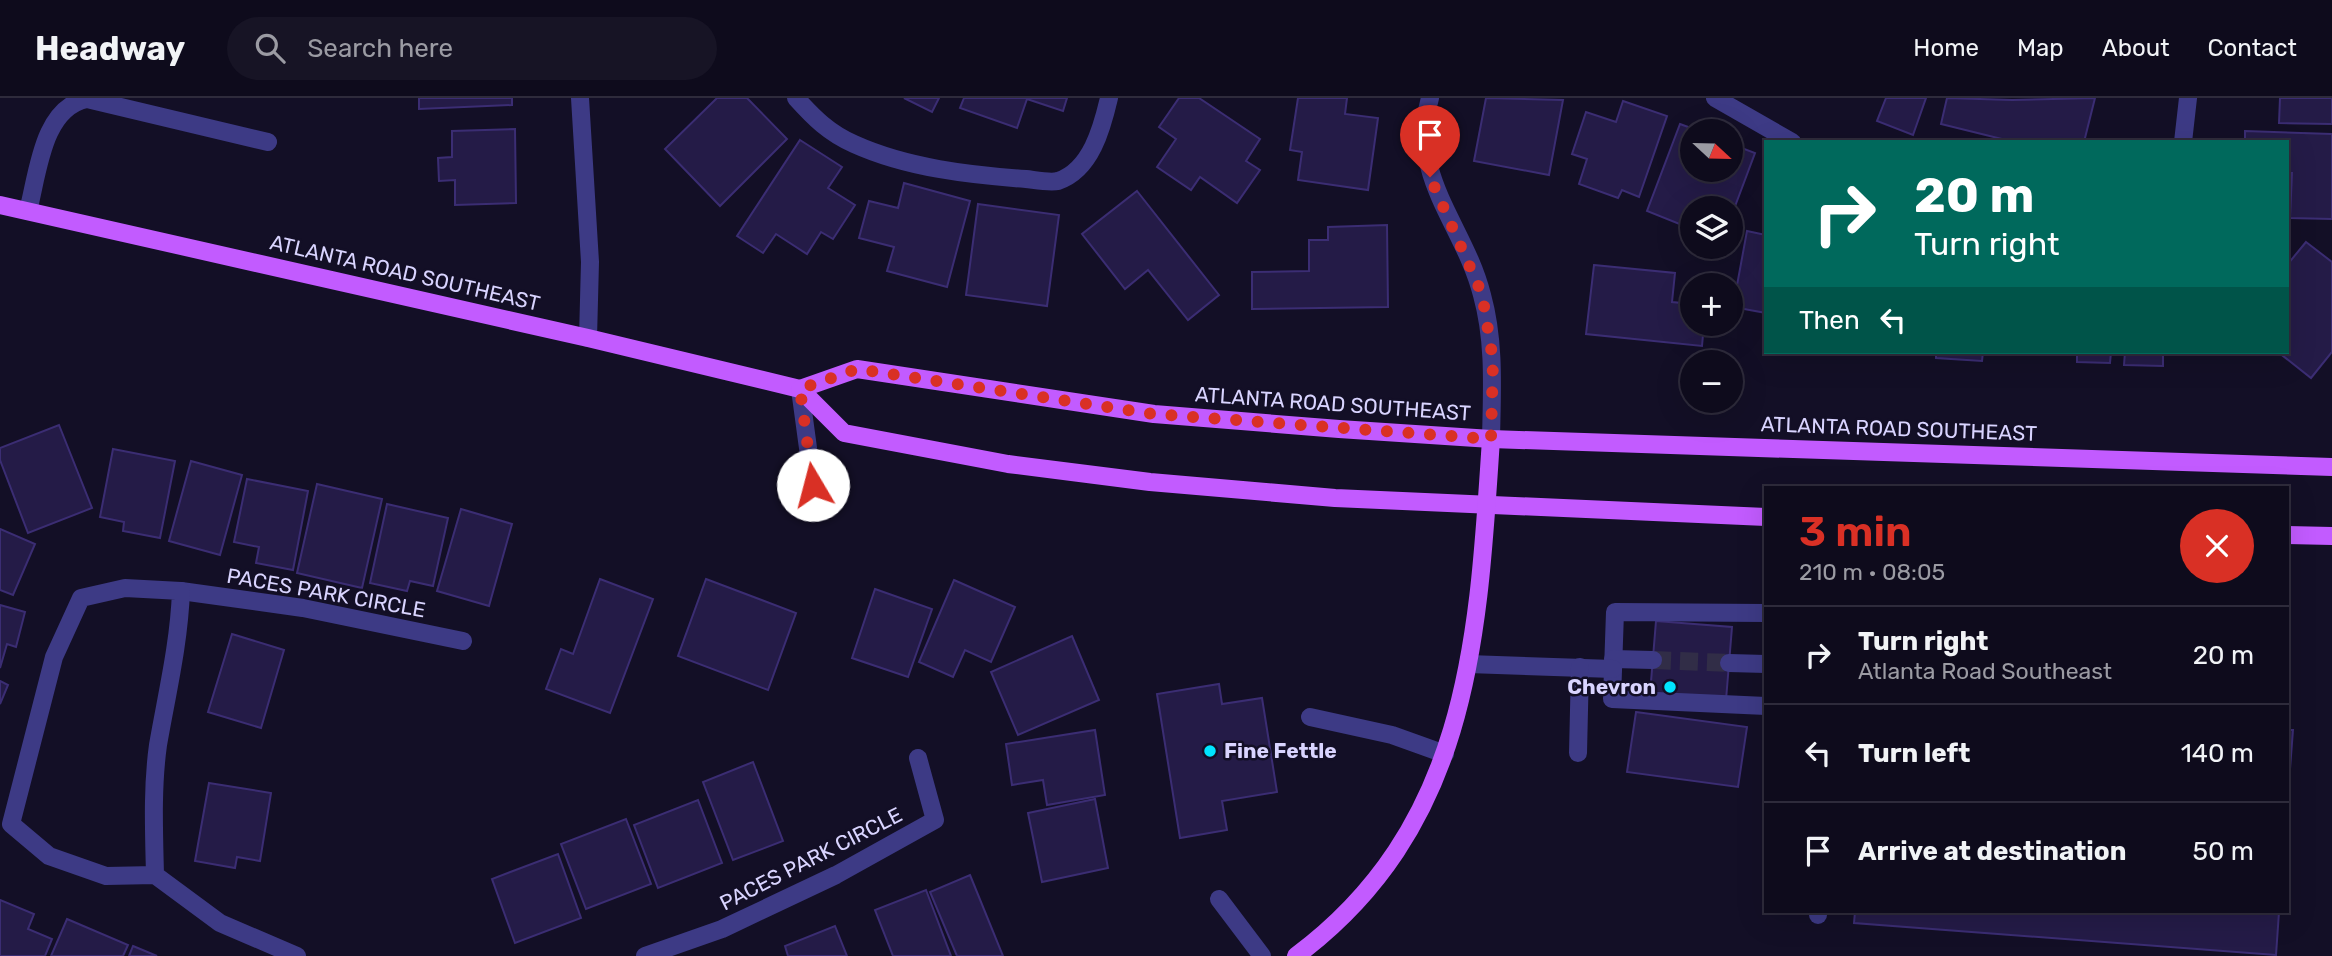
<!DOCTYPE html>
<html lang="en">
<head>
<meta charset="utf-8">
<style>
  :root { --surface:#0e0b1c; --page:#171425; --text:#f1f3f6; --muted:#9b9ba3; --line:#2e2b3b; --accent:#d93025 }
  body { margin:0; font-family:Rubik,sans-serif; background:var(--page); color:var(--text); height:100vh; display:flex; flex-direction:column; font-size:26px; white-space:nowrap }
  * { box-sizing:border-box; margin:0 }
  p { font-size:23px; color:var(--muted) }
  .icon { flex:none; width:38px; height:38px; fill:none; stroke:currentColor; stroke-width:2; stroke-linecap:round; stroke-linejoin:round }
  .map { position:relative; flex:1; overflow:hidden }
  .side { position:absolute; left:1764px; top:388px; width:525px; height:427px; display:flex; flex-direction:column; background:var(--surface); border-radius:0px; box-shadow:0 7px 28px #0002,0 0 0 2px var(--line) }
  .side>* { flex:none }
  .hud { position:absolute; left:1764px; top:42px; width:525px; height:214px; border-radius:0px; box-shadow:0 7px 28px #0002,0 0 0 2px var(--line); background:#00695c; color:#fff; overflow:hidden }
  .needle { width:46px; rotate:112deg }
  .buttons { position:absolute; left:1680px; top:21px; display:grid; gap:14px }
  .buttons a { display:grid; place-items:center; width:63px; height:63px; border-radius:50%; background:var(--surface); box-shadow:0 7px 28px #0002,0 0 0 2px var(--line); font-size:35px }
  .pin { position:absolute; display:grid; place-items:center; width:60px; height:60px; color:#fff; margin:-72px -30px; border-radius:50% 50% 50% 0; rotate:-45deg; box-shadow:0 0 7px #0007 }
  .pin .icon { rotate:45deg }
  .me { position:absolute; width:77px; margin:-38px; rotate:352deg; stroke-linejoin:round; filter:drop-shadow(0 0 5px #0008) }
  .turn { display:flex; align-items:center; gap:24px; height:147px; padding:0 35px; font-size:32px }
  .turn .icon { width:91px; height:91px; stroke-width:2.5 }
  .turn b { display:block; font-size:49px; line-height:60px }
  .then { display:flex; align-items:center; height:66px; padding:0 35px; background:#0003; gap:14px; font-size:26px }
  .round { display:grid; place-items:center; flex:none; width:74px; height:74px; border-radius:37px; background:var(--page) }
  .head { display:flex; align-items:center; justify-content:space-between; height:119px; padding:0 35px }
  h1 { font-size:42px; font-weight:600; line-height:52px; color:var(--accent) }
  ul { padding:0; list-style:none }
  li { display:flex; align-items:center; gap:21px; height:98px; padding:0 35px; border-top:2px solid var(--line) }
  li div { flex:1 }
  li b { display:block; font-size:26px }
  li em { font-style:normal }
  header { display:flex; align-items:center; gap:42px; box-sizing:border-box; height:98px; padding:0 35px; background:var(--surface); border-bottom:2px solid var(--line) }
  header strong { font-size:33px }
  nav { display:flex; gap:38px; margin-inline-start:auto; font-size:24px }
  .search { width:490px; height:63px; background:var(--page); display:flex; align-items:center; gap:18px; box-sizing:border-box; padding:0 24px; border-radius:38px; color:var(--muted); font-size:26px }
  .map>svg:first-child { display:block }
</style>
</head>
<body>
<header>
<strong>Headway</strong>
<div class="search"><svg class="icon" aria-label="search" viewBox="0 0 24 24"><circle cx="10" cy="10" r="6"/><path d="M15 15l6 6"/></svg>Search here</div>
<nav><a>Home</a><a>Map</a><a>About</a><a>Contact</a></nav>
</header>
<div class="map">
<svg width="2332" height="858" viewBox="0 0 2332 858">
  <rect width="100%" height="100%" fill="#130f26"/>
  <g fill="#241b47" stroke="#3b2d73" stroke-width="2">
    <path d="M419,0H512V7L419,11Z"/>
    <path d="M717,0H747L787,41L720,108L665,51Z"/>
    <path d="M904,0H939L932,14Z"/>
    <path d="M964,0H1067L1063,13L1027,1L1017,30L960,10Z"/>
    <path d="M1179,0H1199L1260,41L1246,63L1260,72L1237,105L1200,79L1191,92L1157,69L1176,41L1159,29Z"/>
    <path d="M1298,0H1347L1345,16L1378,20L1368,92L1298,82L1302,54L1290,52Z"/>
    <path d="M1486,0L1563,2L1549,77L1474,63Z"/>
    <path d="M1886,0H1926L1913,37L1877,23Z"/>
    <path d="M1947,0L2012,2L2095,0L2084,44H2014L1941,26Z"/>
    <path d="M2280,0H2332V26L2279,25Z"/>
    <path d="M1623,3L1667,18L1639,99L1622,92L1618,100L1579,86L1587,61L1572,56L1586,14L1616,24Z"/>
    <path d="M1680,26L1699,33H1692V72H1731V46L1755,55L1731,119V110H1692V131L1647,113Z"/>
    <path d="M515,31L516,105L455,107V82L439,83L438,60L452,59V33Z"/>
    <path d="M2245,33L2332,36V121L2290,120L2292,75H2287V44H2245Z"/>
    <path d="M800,42L842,69L828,90L855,107L833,141L821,134L807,156L776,136L763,155L737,138Z"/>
    <path d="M904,85L970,103L947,189L887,173L894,149L859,140L869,103L898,110Z"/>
    <path d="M1137,93L1219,197L1188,222L1148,172L1125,191L1082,136Z"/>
    <path d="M978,106L1059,117L1047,208L966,197Z"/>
    <path d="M1387,127L1388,209L1252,211V174L1309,173V142H1328V129Z"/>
    <path d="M1747,133L1766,137V215L1733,209Z"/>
    <path d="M2306,144L2332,164V254L2311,280L2278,254H2287V167Z"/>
    <path d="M1594,167L1675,175L1672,204L1692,206V226H1704L1702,248L1586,236Z"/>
    <path d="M1936,254H1983L1982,263L1936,260Z"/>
    <path d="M2077,254H2111L2110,265L2077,264Z"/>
    <path d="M2125,254H2163V268L2124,267Z"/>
    <path d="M59,327L92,410L28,435L0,362V350Z"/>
    <path d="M113,351L175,363L160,440L123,433L124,424L100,419Z"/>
    <path d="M191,363L242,377L220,457L169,443Z"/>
    <path d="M247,381L308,393L293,472L256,465L259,449L234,444Z"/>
    <path d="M317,386L382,401L362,490L297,475Z"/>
    <path d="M387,406L448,420L433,488L410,483L407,493L370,485Z"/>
    <path d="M461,411L512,426L489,508L437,493Z"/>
    <path d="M0,431L35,446L13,497L0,492Z"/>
    <path d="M600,481L653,501L610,615L546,591L561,551L573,556Z"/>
    <path d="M706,481L796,515L768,592L678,558Z"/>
    <path d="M954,482L1015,509L991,564L965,552L953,579L919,564Z"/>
    <path d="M875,491L932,511L908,579L852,560Z"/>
    <path d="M0,507L25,514L16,549L7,546L0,570Z"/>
    <path d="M1656,523L1732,529L1726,602L1650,596Z"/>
    <path d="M232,536L284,552L261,630L208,614Z"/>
    <path d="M1072,538L1099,602L1018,637L991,574Z"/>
    <path d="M0,583L8,587L0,606Z"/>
    <path d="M1219,586L1222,606L1262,600L1277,694L1222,703L1227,732L1180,740L1157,596Z"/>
    <path d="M1636,614L1747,629L1738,689L1627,674Z"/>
    <path d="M1095,632L1105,697L1047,707L1043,682L1012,687L1006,646Z"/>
    <path d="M2287,632H2293L2287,710Z"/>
    <path d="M753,664L783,743L733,762L703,684Z"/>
    <path d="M209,685L271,695L260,763L237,759L235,770L195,763Z"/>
    <path d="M1095,701L1108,770L1042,784L1028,715Z"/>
    <path d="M698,702L722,765L658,790L634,727Z"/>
    <path d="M626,721L651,786L586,811L561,746Z"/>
    <path d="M558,756L581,820L515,845L492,781Z"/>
    <path d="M970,777L1003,858H957L930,794Z"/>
    <path d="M926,792L951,858H893L875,812Z"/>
    <path d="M0,802L34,816L28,831L52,841L45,858H0Z"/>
    <path d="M1855,814H2279L2276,857L1854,825Z"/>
    <path d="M67,821L128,847L123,858H51Z"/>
    <path d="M835,828L847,858H788L785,848Z"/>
    <path d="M133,848L157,858H129Z"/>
  </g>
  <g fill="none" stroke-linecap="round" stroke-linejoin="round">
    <path stroke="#312d47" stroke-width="18" stroke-dasharray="18 9" stroke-linecap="butt" d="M1653,562L1729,565"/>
    <g stroke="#3d3a85" stroke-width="18">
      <path d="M580,0L590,164L588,240"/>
      <path d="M796,0C814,20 829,35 854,46C907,70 970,77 1026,81C1035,82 1050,85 1058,83C1091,72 1102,30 1109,0"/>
      <path d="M1430,0C1408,79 1464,126 1482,197C1495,244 1492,292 1491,341"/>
      <path d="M1715,0L1792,44"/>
      <path d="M2183,44L2188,0"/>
      <path d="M28,113C38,76 42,10 87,1L268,44"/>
      <path d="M800,291L813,387"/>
      <path d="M181,493L303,510L463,543"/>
      <path d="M1766,515L1615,514L1612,601L1766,608"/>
      <path d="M1613,561L1653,562"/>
      <path d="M1729,565L1766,566"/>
      <path d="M1468,566L1613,571"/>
      <path d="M1310,619L1392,637L1445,656"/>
      <path d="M1578,655L1580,569"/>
      <path d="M155,777C154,734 152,690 158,647C167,595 179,546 181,493L125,490L81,500L54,559L11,726L49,758L106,778L155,777L220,825L297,858"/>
      <path d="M1219,801L1262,858"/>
      <path d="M1818,817V814"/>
      <path d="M645,858L722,831L836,777L935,722L918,660"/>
    </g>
    <g stroke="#c25bff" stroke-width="18">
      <path d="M0,107L588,240L800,291L844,335L1008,366L1150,384L1335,400L1766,419"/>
      <path d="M800,291L857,271L1154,316L1339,331L1491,341L2332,369"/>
      <path d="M2287,437L2332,438"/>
      <path d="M1296,858C1470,728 1478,540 1491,341"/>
    </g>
  </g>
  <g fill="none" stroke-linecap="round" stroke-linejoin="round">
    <path stroke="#d93025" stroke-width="12" stroke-dasharray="0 21.6" d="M813,387L800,291L857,271L1154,316L1491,341L1493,262L1482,196L1430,79"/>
  </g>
  <g fill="#00e5ff" stroke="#130f26" stroke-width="2.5">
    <circle cx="1670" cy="589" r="7"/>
    <circle cx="1210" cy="653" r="7"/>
  </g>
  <g text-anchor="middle" stroke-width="5" stroke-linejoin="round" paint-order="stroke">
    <g font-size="21" fill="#d9d4ff" stroke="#130f26">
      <text transform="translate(405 175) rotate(13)" y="7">ATLANTA ROAD SOUTHEAST</text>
      <text transform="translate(1333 306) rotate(4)" y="7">ATLANTA ROAD SOUTHEAST</text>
      <text transform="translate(1899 331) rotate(2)" y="7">ATLANTA ROAD SOUTHEAST</text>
      <text transform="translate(326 495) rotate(10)" y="7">PACES PARK CIRCLE</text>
      <text transform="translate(811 761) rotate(-27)" y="7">PACES PARK CIRCLE</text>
    </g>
    <g font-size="21" font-weight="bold" fill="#d9d4ff" stroke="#130f26" text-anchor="end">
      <text x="1656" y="596">Chevron</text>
      <text x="1224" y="660" text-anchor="start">Fine Fettle</text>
    </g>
  </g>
</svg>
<div class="buttons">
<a><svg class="needle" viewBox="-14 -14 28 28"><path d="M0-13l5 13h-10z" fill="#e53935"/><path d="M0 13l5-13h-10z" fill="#9b9ba3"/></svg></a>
<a><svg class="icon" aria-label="layers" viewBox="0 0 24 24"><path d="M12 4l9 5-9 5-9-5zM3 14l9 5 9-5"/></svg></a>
<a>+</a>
<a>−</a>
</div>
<div class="pin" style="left:1430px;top:79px;background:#d93025"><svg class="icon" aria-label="arrive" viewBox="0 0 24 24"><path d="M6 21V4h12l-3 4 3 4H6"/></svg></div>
<svg class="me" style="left:813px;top:387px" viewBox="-20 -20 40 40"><circle r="19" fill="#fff"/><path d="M0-13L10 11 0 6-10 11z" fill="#d93025"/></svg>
<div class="hud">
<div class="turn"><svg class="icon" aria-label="right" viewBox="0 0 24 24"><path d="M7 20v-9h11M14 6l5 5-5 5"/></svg><div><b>20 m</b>Turn right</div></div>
<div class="then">Then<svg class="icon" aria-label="left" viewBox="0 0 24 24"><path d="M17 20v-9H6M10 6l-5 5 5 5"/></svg></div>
</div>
<section class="side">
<div class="head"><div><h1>3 min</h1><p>210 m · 08:05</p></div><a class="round" style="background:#d93025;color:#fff"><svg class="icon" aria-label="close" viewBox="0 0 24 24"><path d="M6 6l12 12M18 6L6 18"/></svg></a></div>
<ul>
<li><svg class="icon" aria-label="right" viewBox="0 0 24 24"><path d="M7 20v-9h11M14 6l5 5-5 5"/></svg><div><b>Turn right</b><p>Atlanta Road Southeast</p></div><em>20 m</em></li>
<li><svg class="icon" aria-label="left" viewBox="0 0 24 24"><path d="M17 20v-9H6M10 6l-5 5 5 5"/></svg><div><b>Turn left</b></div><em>140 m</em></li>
<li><svg class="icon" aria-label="arrive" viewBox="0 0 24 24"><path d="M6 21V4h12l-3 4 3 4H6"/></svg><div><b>Arrive at destination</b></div><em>50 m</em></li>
</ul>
</section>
</div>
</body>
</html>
